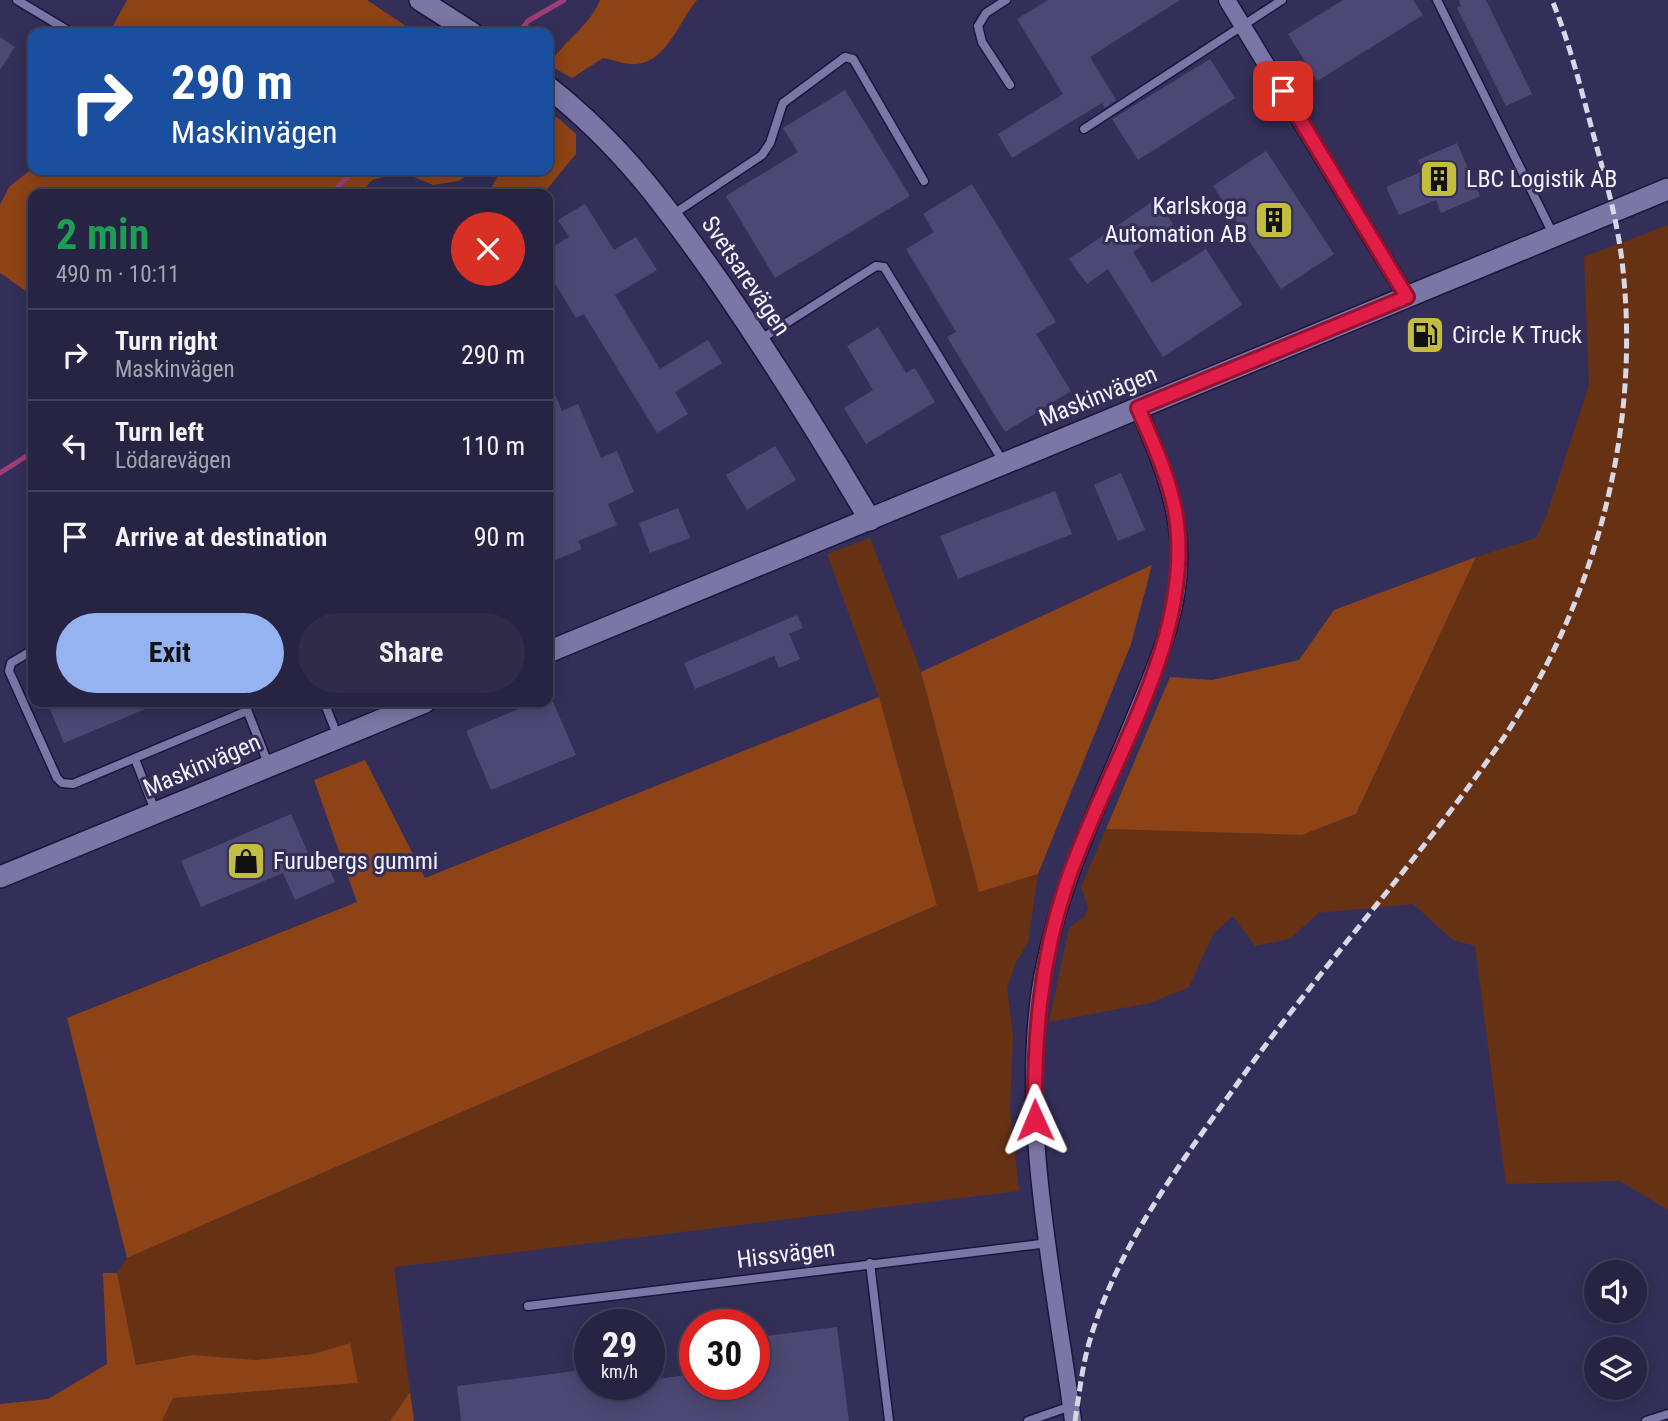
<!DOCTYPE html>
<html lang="en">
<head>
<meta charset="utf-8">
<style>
  :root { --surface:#272342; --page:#2f2b49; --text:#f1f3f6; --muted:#a4a4b2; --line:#43405b; --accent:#95b2f1 }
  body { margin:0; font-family:"Roboto Condensed",sans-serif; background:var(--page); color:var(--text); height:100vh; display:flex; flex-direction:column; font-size:26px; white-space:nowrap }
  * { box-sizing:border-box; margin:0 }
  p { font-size:23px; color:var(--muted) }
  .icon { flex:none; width:38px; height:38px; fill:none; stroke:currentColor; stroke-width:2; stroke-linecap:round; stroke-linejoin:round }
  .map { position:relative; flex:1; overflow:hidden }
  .sheet { position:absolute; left:28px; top:189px; width:525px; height:518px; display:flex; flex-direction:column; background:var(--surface); border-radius:14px; box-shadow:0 4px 18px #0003,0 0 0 2px var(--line) }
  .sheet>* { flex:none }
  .banner { position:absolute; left:28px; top:28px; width:525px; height:147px; border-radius:14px; box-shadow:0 4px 18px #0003,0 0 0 2px var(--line); background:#1a4fa0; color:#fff; overflow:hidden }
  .buttons { position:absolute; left:1584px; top:1260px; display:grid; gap:14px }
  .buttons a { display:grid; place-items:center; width:63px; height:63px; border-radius:50%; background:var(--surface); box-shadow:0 4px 18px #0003,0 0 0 2px var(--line); font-size:35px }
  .speed { position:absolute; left:574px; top:1309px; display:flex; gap:14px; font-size:35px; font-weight:700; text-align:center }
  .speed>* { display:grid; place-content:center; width:91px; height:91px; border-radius:50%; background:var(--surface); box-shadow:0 4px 18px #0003,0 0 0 2px var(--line); line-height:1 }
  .speed small { font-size:18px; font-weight:400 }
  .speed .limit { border:10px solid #d22; background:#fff; color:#111 }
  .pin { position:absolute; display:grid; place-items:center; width:60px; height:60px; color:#fff; margin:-30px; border-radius:14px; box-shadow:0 4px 10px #0006 }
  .me { position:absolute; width:77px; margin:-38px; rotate:359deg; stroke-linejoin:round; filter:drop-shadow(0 0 5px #0008) }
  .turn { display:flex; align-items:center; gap:24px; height:147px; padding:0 28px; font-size:32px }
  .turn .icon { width:91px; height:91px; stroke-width:2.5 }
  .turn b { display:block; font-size:49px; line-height:60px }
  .round { display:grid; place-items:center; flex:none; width:74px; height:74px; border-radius:37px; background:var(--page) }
  .overview { display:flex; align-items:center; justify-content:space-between; height:119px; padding:0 28px }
  h1 { font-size:42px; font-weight:700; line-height:52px; color:#1e9e55 }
  .action { display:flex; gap:14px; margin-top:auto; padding:14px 28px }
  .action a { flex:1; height:80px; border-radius:42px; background:var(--accent); color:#111; font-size:28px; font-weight:700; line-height:80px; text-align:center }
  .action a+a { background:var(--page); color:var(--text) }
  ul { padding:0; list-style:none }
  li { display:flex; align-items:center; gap:21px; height:91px; padding:0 28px; border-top:2px solid var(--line) }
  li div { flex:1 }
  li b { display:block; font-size:26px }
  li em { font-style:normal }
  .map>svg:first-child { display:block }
</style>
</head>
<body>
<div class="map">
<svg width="1668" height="1421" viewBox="0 0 1668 1421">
  <rect width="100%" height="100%" fill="#342f58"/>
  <g fill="#673213">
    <path d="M1668,225V1210L1620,1181L1506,1184L1475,946L1453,940L1413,904L1318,913L1290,939L1255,946L1233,916L1213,934L1189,987L1150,1003L1049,1022L1069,928L1084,917L1088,908L1081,887L1106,829L1302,835L1356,814L1476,557L1536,538L1547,514L1589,385L1584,257Z"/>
    <path d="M870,538L921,672L979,891L1038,874L1028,943L1016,962L1007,988L1013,1035L1010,1110L1019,1191L394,1267L410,1392L390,1421H162L173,1398L358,1383L349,1343L313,1354L256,1360L194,1355L136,1365L117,1273L127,1258L937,905L879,697L827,554Z"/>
  </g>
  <g fill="#8e4316">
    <path d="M127,0H367L416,33H109Z"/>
    <path d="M600,0H697C680,20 667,61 637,64C626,65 614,60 603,58L572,78L549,65C564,40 590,26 600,0Z"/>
    <path d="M548,114L558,118L576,134V154L543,194H488L501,170H548Z"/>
    <path d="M33,168V170H473L459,181L433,185L402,172L372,180L361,194H33V296L0,273V205L9,187Z"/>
    <path d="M1476,557L1356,814L1302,835L1106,829L1170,677L1212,680L1299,660L1334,610Z"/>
    <path d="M1152,565L1131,644L1038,874L979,892L921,672Z"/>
    <path d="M879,697L937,905L127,1258L67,1018L357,902L314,780L365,760L425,878Z"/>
    <path d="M103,1273H117L136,1365L193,1355L256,1360L313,1354L350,1343L358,1383L173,1398L162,1421H0V1404L48,1399L107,1364Z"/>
    <path d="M410,1392L414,1421H390Z"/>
  </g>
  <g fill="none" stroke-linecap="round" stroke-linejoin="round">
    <g stroke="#9f3d76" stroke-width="5">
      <path d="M519,33L528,21L564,0"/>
      <path d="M331,194L354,170"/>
      <path d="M0,473L33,452"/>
    </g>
  </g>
  <g fill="#4c4874">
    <path d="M1048,0H1180L1090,57L1116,100L1105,108L1102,103L1012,158L998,134L1063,94L1017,19Z"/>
    <path d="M1343,0H1413L1423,15L1317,81L1288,34Z"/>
    <path d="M1459,0H1486L1532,94L1506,106L1457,8L1461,6Z"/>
    <path d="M0,37L15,47L0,70Z"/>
    <path d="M1210,59L1235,98L1138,160L1112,119Z"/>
    <path d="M845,90L910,196L775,278L726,196L798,152L783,128Z"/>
    <path d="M1457,143L1480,196L1441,213L1436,200L1399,215L1386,187L1423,171L1418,160Z"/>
    <path d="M1266,151L1334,254L1281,289L1213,186Z"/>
    <path d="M972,184L1056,322L1036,334L1071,391L1005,432L947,337L956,332L906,249L934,232L923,214Z"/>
    <path d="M1156,199L1173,224L1133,252L1152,283L1206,249L1242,305L1163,357L1108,269L1087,284L1069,259Z"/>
    <path d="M585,204L614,250L636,237L657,270L615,295L660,369L708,340L722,363L675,392L688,414L657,433L584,314L576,318L548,272V250L569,237L558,220Z"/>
    <path d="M878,327L906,373L915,368L935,402L866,444L844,408L873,390L847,346Z"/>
    <path d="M548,378L562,411L578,404L601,458L617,451L634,492L608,504L617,525L578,541L582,549L548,563Z"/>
    <path d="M775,446L796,480L747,510L726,475Z"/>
    <path d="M1121,473L1145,530L1118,541L1094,485Z"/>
    <path d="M1055,491L1072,534L958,579L940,536Z"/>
    <path d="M678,508L690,538L650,553L639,523Z"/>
    <path d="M797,615L803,628L789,634L800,659L779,668L774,656L695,689L684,663Z"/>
    <path d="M47,702H162L64,743Z"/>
    <path d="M535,702H553L576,755L491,790L466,731Z"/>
    <path d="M291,814L312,862L324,856L335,882L295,900L283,873L201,907L181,861Z"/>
    <path d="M837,1327L849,1421H461L457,1386L482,1383L590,1369V1384H649V1380L695,1374V1384H754V1366L762,1365L758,1337Z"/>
  </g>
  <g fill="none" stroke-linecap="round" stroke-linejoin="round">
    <g stroke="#1c153c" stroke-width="11">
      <g id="lane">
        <path d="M17,0L72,33"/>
        <path d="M1006,0L986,13L978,26L982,42L1010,85"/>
        <path d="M1437,0L1553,234"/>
        <path d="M1084,129L1282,0"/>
        <path d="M672,215L762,155L770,143L783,103L845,57L853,59L924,181"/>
        <path d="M761,339L876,266L884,267L1004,463"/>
        <path d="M33,650L11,663L9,671L57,778L62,783L73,784L247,711"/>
        <path d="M244,702L269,766"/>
        <path d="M324,702L338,737"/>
        <path d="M135,759L156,813"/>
        <path d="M870,1263L889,1421"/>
        <path d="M528,1306L1049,1243"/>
        <path d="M1028,1421L1071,1406"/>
        <path d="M1646,1421L1668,1414"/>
      </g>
    </g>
    <g stroke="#1c153c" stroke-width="19">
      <g id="street">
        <path d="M1227,0L1407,297"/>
        <path d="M1073,1421C1055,1285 1020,1126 1040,990C1054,899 1094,815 1129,731C1153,672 1182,614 1179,549C1177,499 1158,454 1138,408"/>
      </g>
    </g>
    <g stroke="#1c153c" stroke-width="24">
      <g id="secondary">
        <path d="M420,0L472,33"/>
        <path d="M548,87C623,146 668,209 722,286C774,362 823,440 870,520"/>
        <path d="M548,652L1668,189"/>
        <path d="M0,877L425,702"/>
      </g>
    </g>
    <use href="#lane" stroke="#7a77a6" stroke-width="8"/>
    <use href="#street" stroke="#7a77a6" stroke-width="16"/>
    <use href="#secondary" stroke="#7a77a6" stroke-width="21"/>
    <path stroke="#d8d7e6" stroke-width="5" stroke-dasharray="10 5" stroke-linecap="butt" d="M1075,1421C1079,1395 1082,1368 1089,1343C1117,1247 1178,1167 1235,1087C1316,973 1412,868 1493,753C1591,615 1641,439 1623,270C1618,219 1603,171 1590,122C1579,81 1568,39 1552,0"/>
  </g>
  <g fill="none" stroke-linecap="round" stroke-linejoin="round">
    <g stroke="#92132f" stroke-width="18">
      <path id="route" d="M1035,1120C1034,1039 1040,962 1066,885C1104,770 1191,647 1177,523C1172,483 1154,445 1138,408L1407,297L1283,91"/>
    </g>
    <use href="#route" stroke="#e11d48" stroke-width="12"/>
  </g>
  <defs>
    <g id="building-square" transform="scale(2.0125)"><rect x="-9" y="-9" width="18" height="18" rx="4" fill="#c2bd3f" stroke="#342f58"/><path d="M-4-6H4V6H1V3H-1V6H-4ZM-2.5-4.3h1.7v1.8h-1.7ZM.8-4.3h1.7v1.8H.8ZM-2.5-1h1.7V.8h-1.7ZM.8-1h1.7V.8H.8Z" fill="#111"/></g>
    <g id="fuel-square" transform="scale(2.0125)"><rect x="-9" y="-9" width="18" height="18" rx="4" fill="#c2bd3f" stroke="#342f58"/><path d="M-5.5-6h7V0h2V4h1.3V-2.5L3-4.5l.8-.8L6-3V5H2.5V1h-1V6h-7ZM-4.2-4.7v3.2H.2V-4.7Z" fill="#111"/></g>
    <g id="shop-square" transform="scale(2.0125)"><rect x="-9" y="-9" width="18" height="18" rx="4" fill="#c2bd3f" stroke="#342f58"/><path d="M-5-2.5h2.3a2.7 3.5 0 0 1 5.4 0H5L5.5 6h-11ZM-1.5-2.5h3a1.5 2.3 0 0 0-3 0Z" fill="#111"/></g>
  </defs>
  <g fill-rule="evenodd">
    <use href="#building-square" x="1439" y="179"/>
    <use href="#building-square" x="1274" y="220"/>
    <use href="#fuel-square" x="1425" y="335"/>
    <use href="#shop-square" x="246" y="861"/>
  </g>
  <g text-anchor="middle" stroke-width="6" stroke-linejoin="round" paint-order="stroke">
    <g font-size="24" fill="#f3f2fd" stroke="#342f58" text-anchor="start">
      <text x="1466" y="187">LBC Logistik AB</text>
      <text x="1247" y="214" text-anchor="end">Karlskoga<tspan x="1247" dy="28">Automation AB</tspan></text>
      <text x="1452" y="343">Circle K Truck</text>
      <text x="273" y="869">Furubergs gummi</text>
    </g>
    <g font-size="24" fill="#f3f2fd" stroke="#342f58">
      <text transform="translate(746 276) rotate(56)" y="8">Svetsarevägen</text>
      <text transform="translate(1098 396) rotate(-22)" y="8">Maskinvägen</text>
      <text transform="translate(202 765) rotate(-23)" y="8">Maskinvägen</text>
      <text transform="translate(786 1254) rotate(-7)" y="8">Hissvägen</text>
    </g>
  </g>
</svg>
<div class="buttons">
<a><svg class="icon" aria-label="sound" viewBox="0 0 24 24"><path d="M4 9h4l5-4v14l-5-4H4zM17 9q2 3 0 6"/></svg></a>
<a><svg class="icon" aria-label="layers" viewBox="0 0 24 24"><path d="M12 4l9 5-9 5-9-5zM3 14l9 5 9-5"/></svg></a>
</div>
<div class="speed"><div>29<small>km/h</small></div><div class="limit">30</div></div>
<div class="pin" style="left:1283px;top:91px;background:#d93025"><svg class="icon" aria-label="arrive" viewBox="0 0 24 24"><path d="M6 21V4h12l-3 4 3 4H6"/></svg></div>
<svg class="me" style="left:1035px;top:1120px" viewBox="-20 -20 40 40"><path d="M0-17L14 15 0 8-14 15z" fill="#e11d48" stroke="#fff" stroke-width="4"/></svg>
<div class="banner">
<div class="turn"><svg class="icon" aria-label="right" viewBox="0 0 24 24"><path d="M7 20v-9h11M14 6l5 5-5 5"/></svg><div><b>290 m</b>Maskinvägen</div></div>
</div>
<section class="sheet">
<div class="overview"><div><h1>2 min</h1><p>490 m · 10:11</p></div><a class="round" style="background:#d93025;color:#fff"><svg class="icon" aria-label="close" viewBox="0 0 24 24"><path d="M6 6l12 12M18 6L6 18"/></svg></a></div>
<ul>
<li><svg class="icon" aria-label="right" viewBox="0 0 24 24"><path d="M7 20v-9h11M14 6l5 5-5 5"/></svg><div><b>Turn right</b><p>Maskinvägen</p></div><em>290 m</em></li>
<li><svg class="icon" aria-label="left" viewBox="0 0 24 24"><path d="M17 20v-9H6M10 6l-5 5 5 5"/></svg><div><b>Turn left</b><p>Lödarevägen</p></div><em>110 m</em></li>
<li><svg class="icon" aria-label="arrive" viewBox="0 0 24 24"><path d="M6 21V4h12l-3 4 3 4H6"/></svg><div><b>Arrive at destination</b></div><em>90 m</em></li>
</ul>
<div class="action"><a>Exit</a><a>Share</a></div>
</section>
</div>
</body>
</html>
